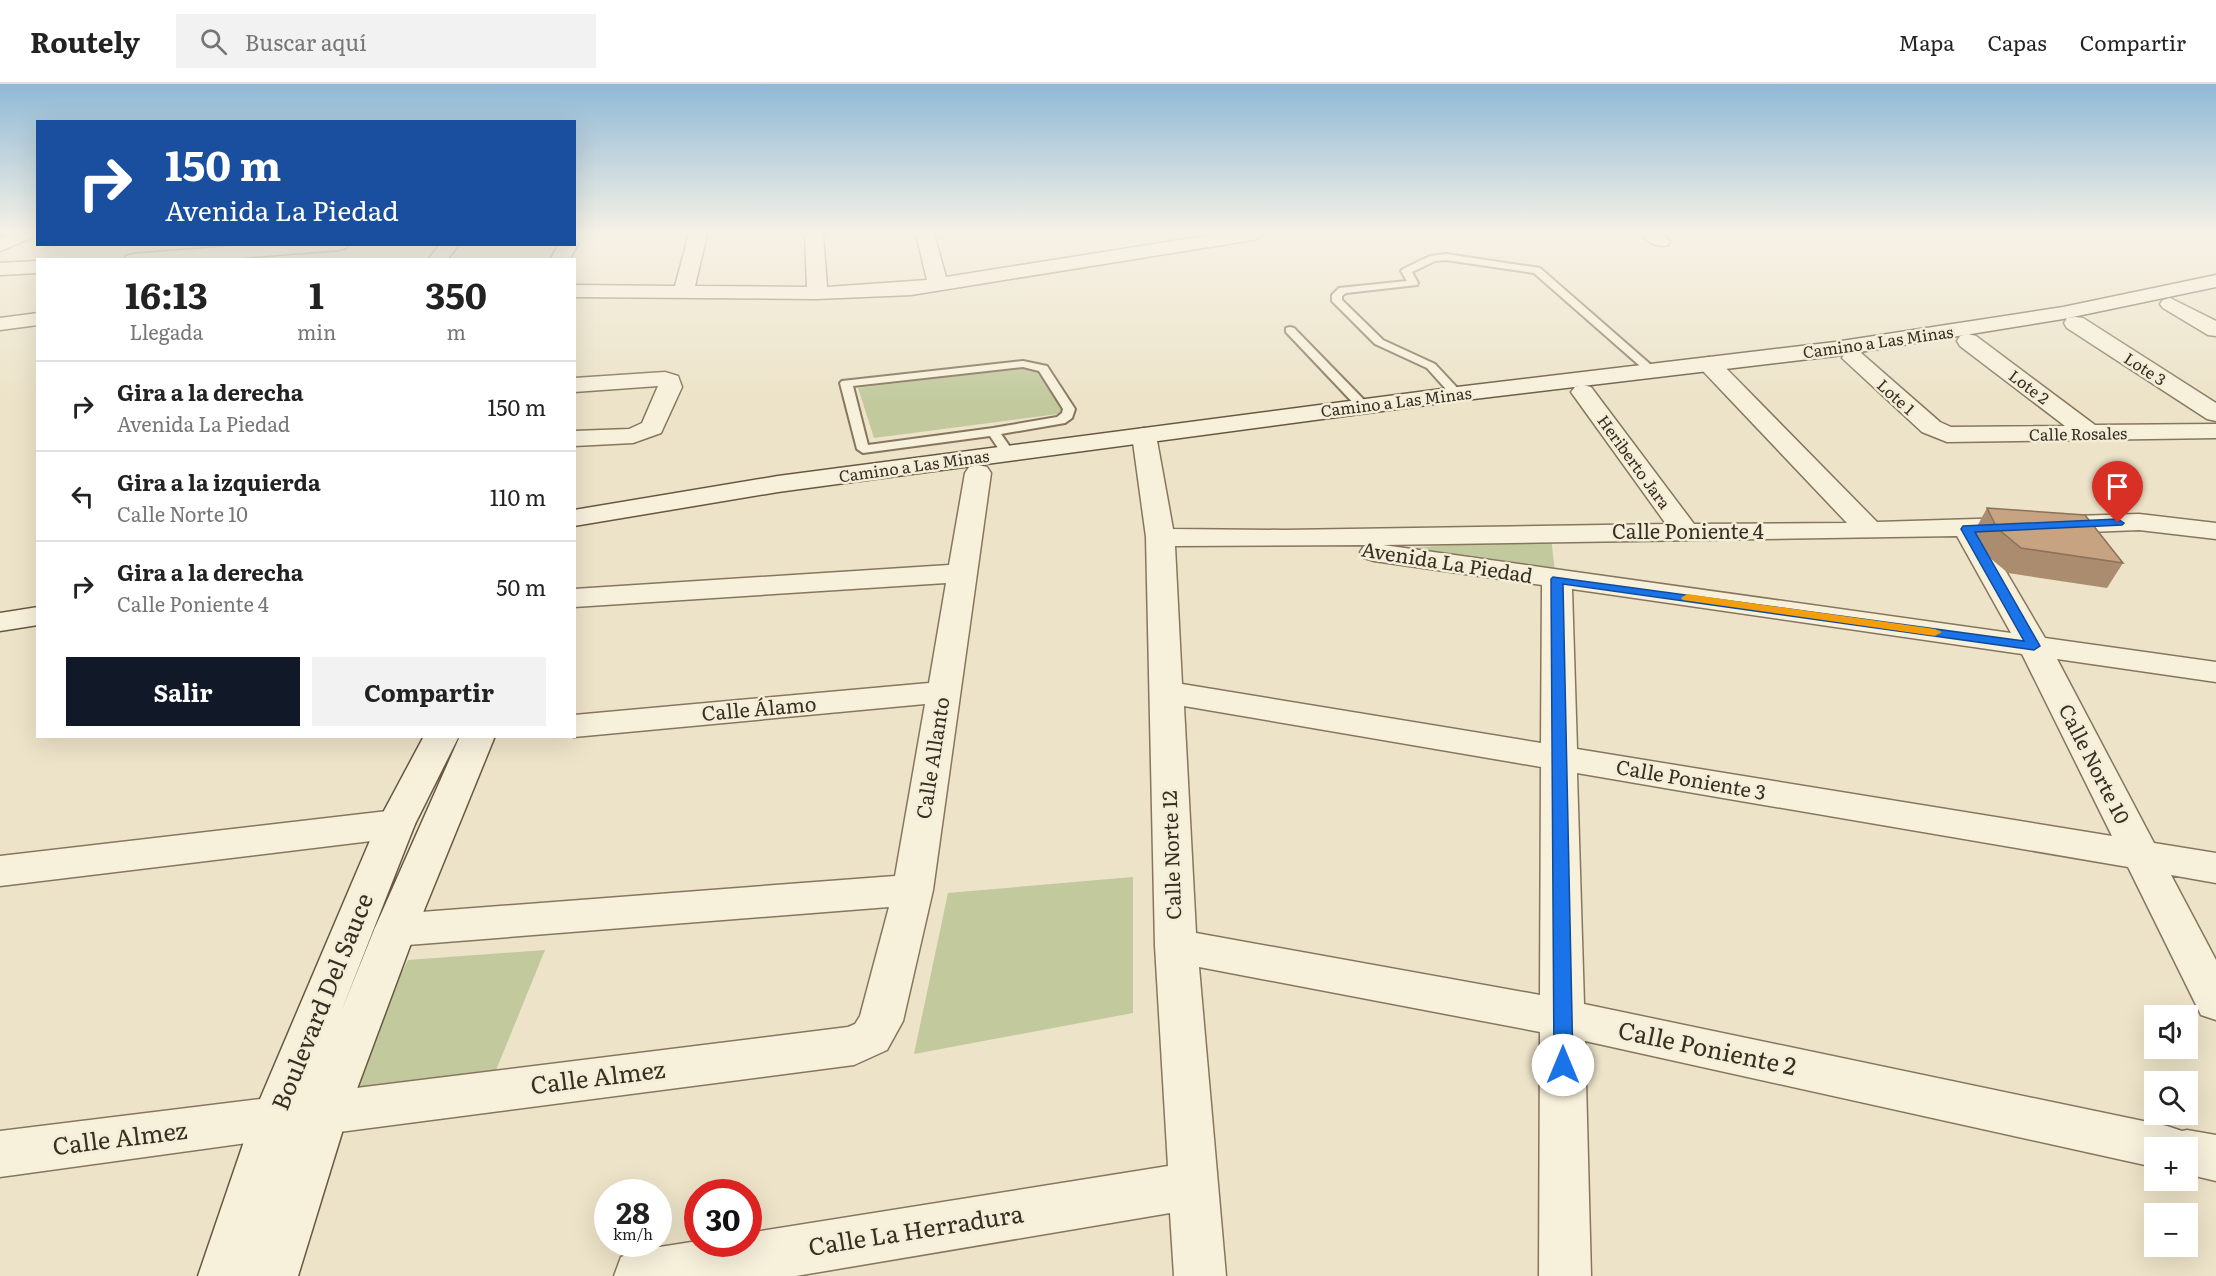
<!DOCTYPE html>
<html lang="es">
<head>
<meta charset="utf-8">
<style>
  :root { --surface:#fff; --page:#f2f2f2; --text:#222; --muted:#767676; --line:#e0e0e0; --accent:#111827 }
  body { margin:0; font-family:Literata,serif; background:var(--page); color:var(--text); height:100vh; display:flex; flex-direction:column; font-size:22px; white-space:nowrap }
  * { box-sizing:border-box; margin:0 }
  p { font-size:20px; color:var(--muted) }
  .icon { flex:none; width:33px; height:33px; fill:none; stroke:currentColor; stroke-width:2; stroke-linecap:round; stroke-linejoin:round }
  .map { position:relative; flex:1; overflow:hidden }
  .drawer { position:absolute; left:36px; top:174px; width:540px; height:480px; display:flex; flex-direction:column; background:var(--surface); border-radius:0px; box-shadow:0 6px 24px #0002 }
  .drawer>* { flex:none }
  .guide { position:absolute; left:36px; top:36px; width:540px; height:126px; border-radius:0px; box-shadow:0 6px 24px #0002; background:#1a4fa0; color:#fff; overflow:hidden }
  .controls { position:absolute; left:2144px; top:921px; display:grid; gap:12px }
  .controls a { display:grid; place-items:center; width:54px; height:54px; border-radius:0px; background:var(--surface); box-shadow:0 6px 24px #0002; font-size:30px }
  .speed { position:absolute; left:594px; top:1095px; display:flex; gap:12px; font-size:30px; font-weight:700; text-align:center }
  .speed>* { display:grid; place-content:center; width:78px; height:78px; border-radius:50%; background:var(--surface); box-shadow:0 6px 24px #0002; line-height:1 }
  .speed small { font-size:15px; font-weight:400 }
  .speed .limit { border:9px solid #d22; background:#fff; color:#111 }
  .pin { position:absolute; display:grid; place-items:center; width:51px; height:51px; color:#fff; margin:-62px -26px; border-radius:50% 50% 50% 0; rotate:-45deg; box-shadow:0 0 6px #0007 }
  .pin .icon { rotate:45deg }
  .me { position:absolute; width:66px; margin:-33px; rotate:0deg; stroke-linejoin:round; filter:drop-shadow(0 0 4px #0008) }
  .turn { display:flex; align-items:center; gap:21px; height:126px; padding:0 30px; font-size:27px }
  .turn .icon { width:78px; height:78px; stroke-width:2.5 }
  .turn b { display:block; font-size:42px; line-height:51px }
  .eta { display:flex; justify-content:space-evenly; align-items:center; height:102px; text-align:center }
  .eta b { font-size:36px; font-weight:700; line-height:42px }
  .button { display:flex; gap:12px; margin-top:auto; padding:12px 30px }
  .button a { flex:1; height:69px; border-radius:0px; background:var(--accent); color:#fff; font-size:24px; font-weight:700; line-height:69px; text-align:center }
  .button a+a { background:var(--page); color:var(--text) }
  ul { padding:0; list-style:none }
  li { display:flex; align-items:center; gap:18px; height:90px; padding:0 30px; border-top:2px solid var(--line) }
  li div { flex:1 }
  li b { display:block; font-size:22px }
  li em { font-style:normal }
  header { display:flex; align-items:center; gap:36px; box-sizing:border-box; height:84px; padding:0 30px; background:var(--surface); border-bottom:2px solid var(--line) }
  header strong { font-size:28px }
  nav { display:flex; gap:33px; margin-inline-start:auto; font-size:21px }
  .search { width:420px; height:54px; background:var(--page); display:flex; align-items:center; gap:15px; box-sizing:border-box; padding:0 21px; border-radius:0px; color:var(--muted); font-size:22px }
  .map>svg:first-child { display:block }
</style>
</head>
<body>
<header>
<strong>Routely</strong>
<div class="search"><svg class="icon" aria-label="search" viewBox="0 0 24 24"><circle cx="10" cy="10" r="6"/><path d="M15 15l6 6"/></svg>Buscar aquí</div>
<nav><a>Mapa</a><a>Capas</a><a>Compartir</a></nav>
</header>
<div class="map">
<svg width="2216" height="1192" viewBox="0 0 2216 1192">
  <rect width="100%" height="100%" fill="#ece3c8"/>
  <g fill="#c1c99d">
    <path d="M1035,282L1066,329L874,354L858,304Z"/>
    <path d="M1551,453L1555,488L1385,466Z"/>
    <path d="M1133,793V929L914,970L948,809Z"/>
    <path d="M545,866L494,991L334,1017L408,876Z"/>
  </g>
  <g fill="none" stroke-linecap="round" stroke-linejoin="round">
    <g stroke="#87765e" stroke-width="4">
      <g id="lane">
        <path d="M1446,170L1540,184L1658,287L1652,290L1648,289L1534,189L1446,176L1435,177L1412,188L1418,199L1417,201L1346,209L1342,212V216L1383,256L1435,280L1463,310L1457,314L1453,313L1427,284L1375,260L1332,217V211L1339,204L1407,197L1401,187L1403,185L1430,172Z"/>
        <path d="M1290,243L1294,244L1367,319V325H1359L1286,248V244Z"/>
        <path d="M1023,277L1047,282L1075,325L1072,334L1065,339L1001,350L1015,370L1014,373H1004L990,352L863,369L857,365L840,299L842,297ZM1023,283L1039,287L1063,325L1062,329L1057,333L993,344L868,361L853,302Z"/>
      </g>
    </g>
    <g stroke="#87765e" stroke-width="3">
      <g id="street">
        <path d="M9,150H34L31,154L0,167V154Z"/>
        <path d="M689,150H707L695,202L807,203L805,150H823L827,203L927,196L916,150H934L946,193L1217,150H1262L1259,154L1253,156L911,211L817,215L574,213V201L675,202Z"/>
        <path d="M1642,150H1663L1670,157L1668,161C1657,164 1648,159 1642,150Z"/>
        <path d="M574,156L578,160L569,176H550L559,160H574Z"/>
        <path d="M260,160H348L346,164L339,166L213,176H124L126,172L133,170Z"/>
        <path d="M440,160H459L447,176H428Z"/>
        <path d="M38,177V189L0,191V179Z"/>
        <path d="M2170,214L2216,237V252L2208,251L2163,224L2160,220L2163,216Z"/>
        <path d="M38,229V241L0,246V234Z"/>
        <path d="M2075,233L2083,234L2216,319V337L2207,335L2067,244L2064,239L2067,234Z"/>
        <path d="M1968,250L1976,252L2095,341L2216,340V354L1947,358L1922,348L1842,274L1845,269L1853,267L1861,269L1940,338L1951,343L2065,342L1960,262L1957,257L1960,252Z"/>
        <path d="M1709,273L1717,275L1877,438L2139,430L2216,439V455L2139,446L1985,452L2045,554L2216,578V598L2057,575L2154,759L2216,769V799L2171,791L2216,876V936L2201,931L2128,783L1577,689L1584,920L2167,1042L2182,1047L2187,1046L2216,1051V1097L2187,1090V1064H2154V1083L1585,957L1591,1192H1539L1540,948L1199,883L1226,1192H1174L1170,1129L796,1192H614L621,1173L640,1166L698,1157V1160H748V1149L1168,1082L1155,862L1146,453L1132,351L1135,346L1144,344L1153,346L1156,351L1173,445L1285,446L1666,440L1571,308L1575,303L1583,301L1591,303L1694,440L1847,439L1701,285L1698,280L1701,275ZM1957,452L2011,549L1383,461ZM1368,461L1364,462L1360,468L1364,474L1374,477L1542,501L1541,659L1182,600L1175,462ZM1572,505L2022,570L2112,752L1577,665ZM1184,622L1541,683L1540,911L1196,849Z"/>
        <path d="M665,288L678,292L682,303L661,349L633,359L574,362V347L629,345L642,339L658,302L574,308V294Z"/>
        <path d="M978,381L987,383L991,389L933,806L903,937L887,966L854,981L324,1050L307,1044L300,1029L307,1014L324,1008L848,943L855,940L860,932L889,823L395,862L380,857L374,846L380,835L395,830L895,792L925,620L574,653L571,652H574V631L929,599L946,499L574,523V505L949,481L965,389L969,383Z"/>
        <path d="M396,726L409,730L415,740L409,750L396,754L0,802V772Z"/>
        <path d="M276,1013L293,1019L300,1034L293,1049L276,1055L0,1093V1047Z"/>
      </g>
    </g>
    <g stroke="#695841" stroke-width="3">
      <g id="secondary">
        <path d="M2216,191V203L2063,235L1835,272L1457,317L778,408L574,442V426L778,392L1457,303L1835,258L2063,223Z"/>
        <path d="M38,523V541L0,547V529Z"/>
        <path d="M424,652H459L415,740L341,928L374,846L460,652H495L416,846L348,1029L298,1192H198L252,1034L377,740Z"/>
      </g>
    </g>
    <use href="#lane" fill="#f7f0db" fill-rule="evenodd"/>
    <use href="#street" fill="#f7f0db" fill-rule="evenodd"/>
    <use href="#secondary" fill="#f7f0db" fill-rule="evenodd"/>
  </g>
  <path fill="#ab8c6f" d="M1987,424L2123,479L2107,504L2008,489L1984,469L1974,448Z"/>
  <path fill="#c7a381" stroke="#8b725a" stroke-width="1.5" d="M1987,424L2085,431L2123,479L2021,464L1997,444Z"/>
  <linearGradient id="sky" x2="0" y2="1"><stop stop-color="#8fb9d6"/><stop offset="0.47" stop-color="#f6f2e6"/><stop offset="1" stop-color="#f6f2e6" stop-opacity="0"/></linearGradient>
  <rect width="2216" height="317" fill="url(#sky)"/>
  <path fill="#1a73e8" stroke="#114b97" stroke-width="1.5" d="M2118,435L2124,439L2122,441L1975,448L2040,562L2034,566L1563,500L1573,981L1570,986L1563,989L1557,986L1554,981L1551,495L1553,493L2024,557L1961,445L1963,442Z"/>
  <path fill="#f59e0b" d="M1687,510L1935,545L1942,548L1935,552L1683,516L1681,514Z"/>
  <g text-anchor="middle" stroke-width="5" stroke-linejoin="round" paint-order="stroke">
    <g font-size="16" fill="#382e21" stroke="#f4edd7">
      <text transform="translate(1878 258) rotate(-8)" y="6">Camino a Las Minas</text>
      <text transform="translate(2145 285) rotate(33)" y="6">Lote 3</text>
      <text transform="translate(2029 303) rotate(37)" y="6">Lote 2</text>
      <text transform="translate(1896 313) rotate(42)" y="6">Lote 1</text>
      <text transform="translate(1396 318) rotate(-7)" y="6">Camino a Las Minas</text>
      <text transform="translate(2078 350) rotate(-1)" y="6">Calle Rosales</text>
      <text transform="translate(1634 378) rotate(54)" y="6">Heriberto Jara</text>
      <text transform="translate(914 382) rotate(-8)" y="6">Camino a Las Minas</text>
    </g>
    <g font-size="20" fill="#382e21" stroke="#f4edd7">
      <text x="1688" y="455">Calle Poniente 4</text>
      <text transform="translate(1447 479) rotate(9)" y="7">Avenida La Piedad</text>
      <text transform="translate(759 625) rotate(-5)" y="7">Calle Álamo</text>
      <text transform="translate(933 674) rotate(-81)" y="7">Calle Allanto</text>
      <text transform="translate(2094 680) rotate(63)" y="7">Calle Norte 10</text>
      <text transform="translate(1691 696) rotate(10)" y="7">Calle Poniente 3</text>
      <text transform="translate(1172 771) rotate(-92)" y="7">Calle Norte 12</text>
    </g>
    <g font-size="24" fill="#382e21" stroke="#f4edd7">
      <text transform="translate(323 918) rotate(-68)" y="8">Boulevard Del Sauce</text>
      <text transform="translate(1707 965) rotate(12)" y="8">Calle Poniente 2</text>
      <text transform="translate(598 994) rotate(-7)" y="8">Calle Almez</text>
      <text transform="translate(120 1055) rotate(-7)" y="8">Calle Almez</text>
      <text transform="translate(916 1147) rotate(-9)" y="8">Calle La Herradura</text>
    </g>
  </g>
</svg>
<div class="controls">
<a><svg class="icon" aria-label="sound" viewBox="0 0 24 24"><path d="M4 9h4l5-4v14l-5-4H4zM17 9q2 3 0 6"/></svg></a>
<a><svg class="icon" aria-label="search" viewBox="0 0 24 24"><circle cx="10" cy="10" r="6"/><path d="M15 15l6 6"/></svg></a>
<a>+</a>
<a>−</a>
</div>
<div class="speed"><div>28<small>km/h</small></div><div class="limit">30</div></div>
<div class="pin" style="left:2118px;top:439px;background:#d93025"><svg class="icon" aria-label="arrive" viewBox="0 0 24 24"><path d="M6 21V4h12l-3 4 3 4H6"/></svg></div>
<svg class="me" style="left:1563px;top:981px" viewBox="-20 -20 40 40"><circle r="19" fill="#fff"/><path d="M0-13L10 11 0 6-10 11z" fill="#1a73e8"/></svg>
<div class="guide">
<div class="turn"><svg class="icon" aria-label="right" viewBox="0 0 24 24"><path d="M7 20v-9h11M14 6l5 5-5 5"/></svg><div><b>150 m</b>Avenida La Piedad</div></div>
</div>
<section class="drawer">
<div class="eta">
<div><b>16:13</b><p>Llegada</p></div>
<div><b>1</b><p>min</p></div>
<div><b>350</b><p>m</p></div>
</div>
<ul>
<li><svg class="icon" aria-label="right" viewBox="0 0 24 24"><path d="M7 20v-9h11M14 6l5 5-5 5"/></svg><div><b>Gira a la derecha</b><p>Avenida La Piedad</p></div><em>150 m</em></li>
<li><svg class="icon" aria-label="left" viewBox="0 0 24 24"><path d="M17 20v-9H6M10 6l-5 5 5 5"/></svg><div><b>Gira a la izquierda</b><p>Calle Norte 10</p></div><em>110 m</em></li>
<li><svg class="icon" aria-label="right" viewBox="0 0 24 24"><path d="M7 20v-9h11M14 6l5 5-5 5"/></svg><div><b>Gira a la derecha</b><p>Calle Poniente 4</p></div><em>50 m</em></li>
</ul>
<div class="button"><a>Salir</a><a>Compartir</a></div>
</section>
</div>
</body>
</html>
